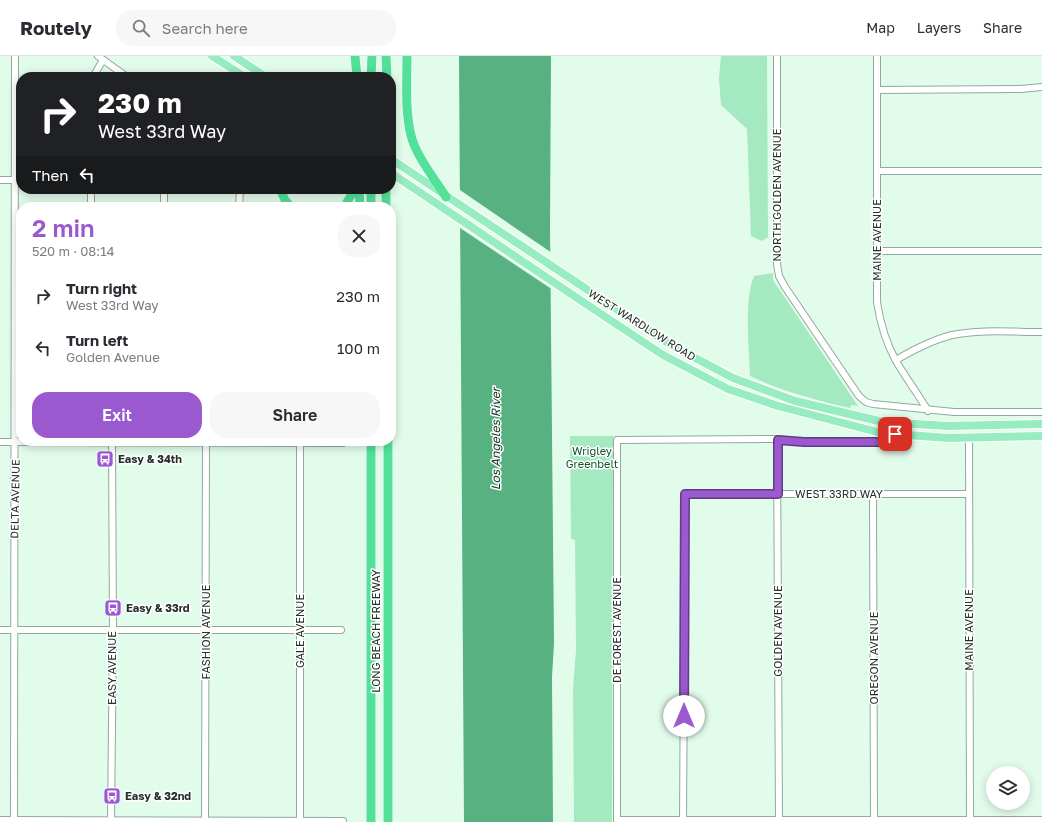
<!DOCTYPE html>
<html lang="en">
<head>
<meta charset="utf-8">
<style>
  :root { --surface:#fff; --page:#f7f7f7; --text:#2b2b33; --muted:#7c7c81; --line:#e1e1e2; --accent:#9a59ce }
  body { margin:0; font-family:"Golos Text",sans-serif; background:var(--page); color:var(--text); height:100vh; display:flex; flex-direction:column; font-size:15px; white-space:nowrap }
  * { box-sizing:border-box; margin:0 }
  p { font-size:13px; color:var(--muted) }
  .icon { flex:none; width:22px; height:22px; fill:none; stroke:currentColor; stroke-width:2; stroke-linecap:round; stroke-linejoin:round }
  .map { position:relative; flex:1; overflow:hidden }
  .details { position:absolute; left:16px; top:146px; width:380px; height:244px; display:flex; flex-direction:column; background:var(--surface); border-radius:16px; box-shadow:0 2px 10px #0003 }
  .details>* { flex:none }
  .guide { position:absolute; left:16px; top:16px; width:380px; height:122px; border-radius:16px; box-shadow:0 2px 10px #0003; background:#202124; color:#fff; overflow:hidden }
  .controls { position:absolute; left:986px; top:710px; display:grid; gap:8px }
  .controls a { display:grid; place-items:center; width:44px; height:44px; border-radius:50%; background:var(--surface); box-shadow:0 2px 10px #0003; font-size:20px }
  .pin { position:absolute; display:grid; place-items:center; width:34px; height:34px; color:#fff; margin:-17px; border-radius:8px; box-shadow:0 2px 6px #0006 }
  .me { position:absolute; width:44px; margin:-22px; rotate:0deg; stroke-linejoin:round; filter:drop-shadow(0 0 3px #0008) }
  .turn { display:flex; align-items:center; gap:14px; height:84px; padding:0 16px; font-size:18px }
  .turn .icon { width:52px; height:52px; stroke-width:2.5 }
  .turn b { display:block; font-size:28px; line-height:34px }
  .then { display:flex; align-items:center; height:38px; padding:0 16px; background:#0003; gap:8px; font-size:15px }
  .round { display:grid; place-items:center; flex:none; width:42px; height:42px; border-radius:16px; background:var(--page) }
  .headline { display:flex; align-items:center; justify-content:space-between; height:68px; padding:0 16px }
  h1 { font-size:24px; font-weight:600; line-height:30px; color:var(--accent) }
  .button { display:flex; gap:8px; margin-top:auto; padding:8px 16px }
  .button a { flex:1; height:46px; border-radius:16px; background:var(--accent); color:#fff; font-size:16px; font-weight:600; line-height:46px; text-align:center }
  .button a+a { background:var(--page); color:var(--text) }
  ul { padding:0; list-style:none }
  li { display:flex; align-items:center; gap:12px; height:52px; padding:0 16px }
  li div { flex:1 }
  li b { display:block; font-size:15px }
  li em { font-style:normal }
  header { display:flex; align-items:center; gap:24px; box-sizing:border-box; height:56px; padding:0 20px; background:var(--surface); border-bottom:1px solid var(--line) }
  header strong { font-size:19px }
  nav { display:flex; gap:22px; margin-inline-start:auto; font-size:14px }
  .search { width:280px; height:36px; background:var(--page); display:flex; align-items:center; gap:10px; box-sizing:border-box; padding:0 14px; border-radius:16px; color:var(--muted); font-size:15px }
  .map>svg:first-child { display:block }
</style>
</head>
<body>
<header>
<strong>Routely</strong>
<div class="search"><svg class="icon" aria-label="search" viewBox="0 0 24 24"><circle cx="10" cy="10" r="6"/><path d="M15 15l6 6"/></svg>Search here</div>
<nav><a>Map</a><a>Layers</a><a>Share</a></nav>
</header>
<div class="map">
<svg width="1042" height="766" viewBox="0 0 1042 766">
  <rect width="100%" height="100%" fill="#e2fceb"/>
  <g fill="#a5e9c0">
    <path d="M721,0H767L768,181L762,185L751,180L747,73L721,49L719,22Z"/>
    <path d="M773,217V224L858,350L851,349L850,352C816,344 781,335 750,320C749,293 744,244 754,220Z"/>
    <path d="M570,380H613L612,766H574L573,633L576,594L575,484L571,483Z"/>
  </g>
  <path fill="#57b180" d="M459,0H551L550,170L554,587L552,621L553,766H464Z"/>
  <path fill="#e2fceb" d="M457,132L552,197L553,234L457,170Z"/>
  <g fill="none" stroke-linecap="round" stroke-linejoin="round">
    <g stroke="#91aa9a" stroke-width="8">
      <g id="minor">
        <path d="M98,0L127,21"/>
        <path d="M777,0V208L779,220L785,231L859,340L866,346L873,348L954,356H1042"/>
        <path d="M877,0V246C880,266 886,287 896,305C906,322 918,338 928,355"/>
        <path d="M93,21L103,4"/>
        <path d="M877,34L1021,33L1042,31"/>
        <path d="M877,115H1042"/>
        <path d="M0,124H16"/>
        <path d="M91,133V151"/>
        <path d="M164,133V151"/>
        <path d="M239,151L240,133"/>
        <path d="M876,195H1042"/>
        <path d="M896,304C913,294 932,284 952,279C981,273 1013,276 1042,276"/>
        <path d="M895,378L881,386H804L777,383L617,384V764H1042"/>
        <path d="M969,381L970,766"/>
        <path d="M777,383L779,766"/>
        <path d="M0,386L343,387"/>
        <path d="M873,438L874,766"/>
        <path d="M0,574H341"/>
        <path d="M0,764L343,765"/>
        <path d="M14,766L15,0"/>
        <path d="M111,766L113,574L112,386"/>
        <path d="M205,766L206,386"/>
        <path d="M300,766V385"/>
        <path d="M683,766L685,438H969"/>
      </g>
    </g>
    <g stroke="#fff" stroke-width="10">
      <g id="major">
        <path d="M212,0L245,21"/>
        <path d="M234,0L266,21"/>
        <path d="M391,103L669,288L733,322L795,345L883,366L948,370L1042,368"/>
        <path d="M391,117L598,256L663,299L728,333L778,350L881,377L948,382L1042,380"/>
      </g>
    </g>
    <g stroke="#fff" stroke-width="10">
      <g id="highway">
        <path d="M355,0L357,21"/>
        <path d="M386,0L387,21"/>
        <path d="M407,0C407,27 404,67 415,91C423,109 436,125 446,141"/>
        <path d="M371,21L372,0"/>
        <path d="M280,133L285,144L291,151"/>
        <path d="M359,133L360,151"/>
        <path d="M386,133V151"/>
        <path d="M344,151L355,133"/>
        <path d="M371,151V133"/>
        <path d="M371,385V766"/>
        <path d="M388,766V385"/>
      </g>
    </g>
    <use href="#minor" stroke="#fff" stroke-width="6"/>
    <use href="#major" stroke="#98ecc2" stroke-width="8"/>
    <use href="#highway" stroke="#53e099" stroke-width="9"/>
  </g>
  <g fill="none" stroke-linecap="round" stroke-linejoin="round">
    <g stroke="#643a86" stroke-width="10">
      <path id="route" d="M684,660L685,438H778V384L804,386H881L895,378"/>
    </g>
    <use href="#route" stroke="#9a59ce" stroke-width="7"/>
  </g>
  <defs>
    <g id="bus-square" transform="scale(0.9)"><rect x="-9" y="-9" width="18" height="18" rx="4" fill="#9a59ce" stroke="#fff"/><path d="M-5-6H5V4H4V6H2V4H-2V6H-4V4H-5ZM-3.5-4V0h7V-4ZM-3.5 1.2v1.5H-2V1.2ZM2 1.2v1.5H3.5V1.2Z" fill="#fff"/></g>
  </defs>
  <g fill-rule="evenodd">
    <use href="#bus-square" x="105" y="403"/>
    <use href="#bus-square" x="113" y="552"/>
    <use href="#bus-square" x="112" y="740"/>
  </g>
  <g text-anchor="middle" stroke-width="3" stroke-linejoin="round" paint-order="stroke">
    <g font-size="11" fill="#26302a" stroke="#fff">
      <text transform="translate(777 139) rotate(-90)" y="4">NORTH GOLDEN AVENUE</text>
      <text transform="translate(877 184) rotate(-90)" y="4">MAINE AVENUE</text>
      <text transform="translate(642 269) rotate(32)" y="4">WEST WARDLOW ROAD</text>
      <text x="839" y="442">WEST 33RD WAY</text>
      <text transform="translate(15 443) rotate(-89)" y="4">DELTA AVENUE</text>
      <text transform="translate(617 574) rotate(-90)" y="4">DE FOREST AVENUE</text>
      <text transform="translate(969 574) rotate(-90)" y="4">MAINE AVENUE</text>
      <text transform="translate(300 575) rotate(-90)" y="4">GALE AVENUE</text>
      <text transform="translate(376 575) rotate(-90)" y="4">LONG BEACH FREEWAY</text>
      <text transform="translate(778 575) rotate(-90)" y="4">GOLDEN AVENUE</text>
      <text transform="translate(206 576) rotate(-90)" y="4">FASHION AVENUE</text>
      <text transform="translate(874 602) rotate(-90)" y="4">OREGON AVENUE</text>
      <text transform="translate(112 612) rotate(-90)" y="4">EASY AVENUE</text>
    </g>
    <g font-size="11" fill="#0d5333" stroke="#fff">
      <text x="592" y="399">Wrigley<tspan x="592" dy="13">Greenbelt</tspan></text>
    </g>
    <g font-size="11" font-weight="bold" fill="#26302a" stroke="#fff" text-anchor="start">
      <text x="118" y="407">Easy &amp; 34th</text>
      <text x="126" y="556">Easy &amp; 33rd</text>
      <text x="125" y="744">Easy &amp; 32nd</text>
    </g>
    <g font-size="12" font-style="italic" fill="#0b331f" stroke="#fff">
      <text transform="translate(496 383) rotate(-90)" y="4">Los Angeles River</text>
    </g>
  </g>
</svg>
<div class="controls">
<a><svg class="icon" aria-label="layers" viewBox="0 0 24 24"><path d="M12 4l9 5-9 5-9-5zM3 14l9 5 9-5"/></svg></a>
</div>
<div class="pin" style="left:895px;top:378px;background:#d93025"><svg class="icon" aria-label="arrive" viewBox="0 0 24 24"><path d="M6 21V4h12l-3 4 3 4H6"/></svg></div>
<svg class="me" style="left:684px;top:660px" viewBox="-20 -20 40 40"><circle r="19" fill="#fff"/><path d="M0-13L10 11 0 6-10 11z" fill="#9a59ce"/></svg>
<div class="guide">
<div class="turn"><svg class="icon" aria-label="right" viewBox="0 0 24 24"><path d="M7 20v-9h11M14 6l5 5-5 5"/></svg><div><b>230 m</b>West 33rd Way</div></div>
<div class="then">Then<svg class="icon" aria-label="left" viewBox="0 0 24 24"><path d="M17 20v-9H6M10 6l-5 5 5 5"/></svg></div>
</div>
<section class="details">
<div class="headline"><div><h1>2 min</h1><p>520 m · 08:14</p></div><a class="round"><svg class="icon" aria-label="close" viewBox="0 0 24 24"><path d="M6 6l12 12M18 6L6 18"/></svg></a></div>
<ul>
<li><svg class="icon" aria-label="right" viewBox="0 0 24 24"><path d="M7 20v-9h11M14 6l5 5-5 5"/></svg><div><b>Turn right</b><p>West 33rd Way</p></div><em>230 m</em></li>
<li><svg class="icon" aria-label="left" viewBox="0 0 24 24"><path d="M17 20v-9H6M10 6l-5 5 5 5"/></svg><div><b>Turn left</b><p>Golden Avenue</p></div><em>100 m</em></li>
</ul>
<div class="button"><a>Exit</a><a>Share</a></div>
</section>
</div>
</body>
</html>
